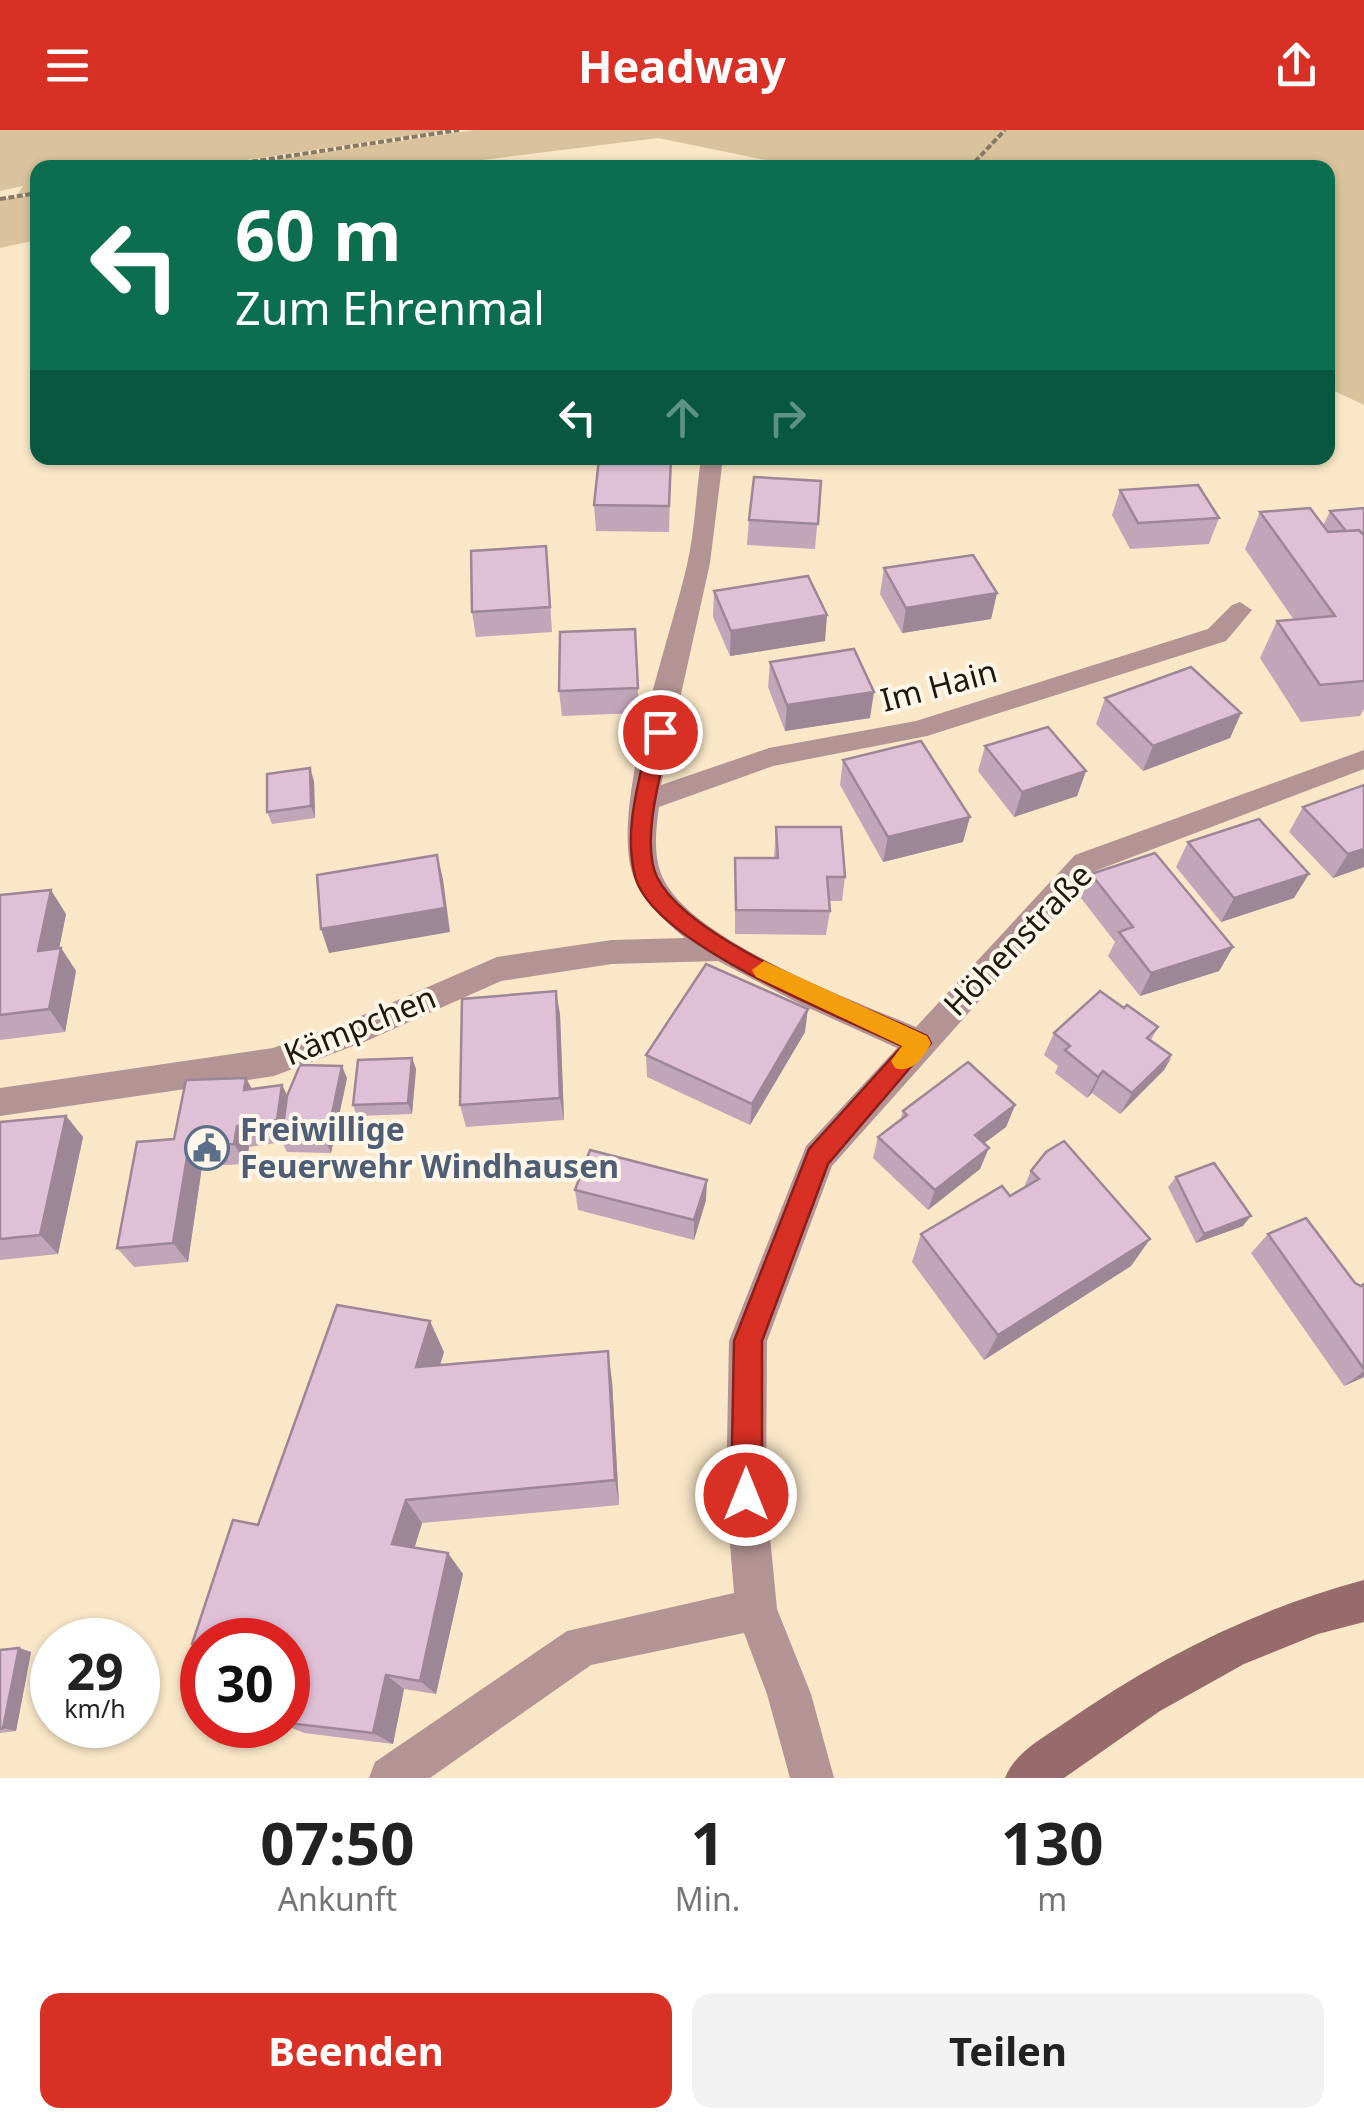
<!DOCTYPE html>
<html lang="de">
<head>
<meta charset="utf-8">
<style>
  :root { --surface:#fff; --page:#f2f2f2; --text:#222; --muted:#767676; --accent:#d93025 }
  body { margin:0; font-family:"Noto Sans",sans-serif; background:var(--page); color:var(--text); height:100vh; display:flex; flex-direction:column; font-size:38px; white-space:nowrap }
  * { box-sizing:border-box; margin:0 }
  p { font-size:32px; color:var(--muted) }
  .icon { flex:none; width:55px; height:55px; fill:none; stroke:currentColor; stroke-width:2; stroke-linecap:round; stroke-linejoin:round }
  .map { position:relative; height:1648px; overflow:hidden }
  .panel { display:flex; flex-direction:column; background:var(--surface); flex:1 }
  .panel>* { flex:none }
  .hud { position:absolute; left:30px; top:30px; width:1305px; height:305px; border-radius:20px; box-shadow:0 2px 8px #0004; background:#0b6e4f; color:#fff; overflow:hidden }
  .speed { position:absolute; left:30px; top:1488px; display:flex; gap:20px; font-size:50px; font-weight:700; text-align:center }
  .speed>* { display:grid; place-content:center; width:130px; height:130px; border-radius:50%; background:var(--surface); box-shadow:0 2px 8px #0004; line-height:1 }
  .speed small { font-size:25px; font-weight:400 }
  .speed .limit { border:15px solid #d22; background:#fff; color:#111 }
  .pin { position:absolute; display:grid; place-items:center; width:85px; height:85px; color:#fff; margin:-42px; border:5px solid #fff; border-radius:50%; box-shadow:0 2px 10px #0007 }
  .me { position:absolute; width:110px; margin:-55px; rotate:0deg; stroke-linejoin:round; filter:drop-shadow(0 0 8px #0008) }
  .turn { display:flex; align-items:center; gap:35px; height:210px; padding:0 40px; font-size:45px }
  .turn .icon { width:130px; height:130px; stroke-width:2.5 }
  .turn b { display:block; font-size:70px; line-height:85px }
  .lanes { display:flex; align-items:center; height:95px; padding:0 40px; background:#0003; justify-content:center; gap:50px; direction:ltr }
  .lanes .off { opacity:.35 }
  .eta { display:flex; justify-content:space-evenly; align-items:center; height:170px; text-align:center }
  .eta b { font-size:60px; font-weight:700; line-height:70px }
  .action { display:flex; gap:20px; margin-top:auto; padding:20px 40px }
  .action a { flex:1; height:115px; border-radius:20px; background:var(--accent); color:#fff; font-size:40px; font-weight:700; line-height:115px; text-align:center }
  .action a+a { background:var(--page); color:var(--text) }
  header { display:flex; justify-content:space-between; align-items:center; height:130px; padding:0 40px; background:var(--accent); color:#fff; font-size:45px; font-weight:700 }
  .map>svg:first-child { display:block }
</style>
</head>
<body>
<header><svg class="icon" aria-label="menu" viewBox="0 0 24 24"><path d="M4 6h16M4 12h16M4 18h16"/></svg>Headway<svg class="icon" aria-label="share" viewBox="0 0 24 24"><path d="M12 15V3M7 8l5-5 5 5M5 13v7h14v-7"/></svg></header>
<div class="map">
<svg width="1364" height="1648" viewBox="0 0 1364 1648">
  <rect width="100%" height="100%" fill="#fae7c8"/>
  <g fill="#dac39c">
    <path d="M0,0H449L199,37L38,38L37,62L17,65L23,56L0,61Z"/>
    <path d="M474,0H1364V275L1328,258V38H805L658,8L427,37H228Z"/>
    <path d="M37,65V110L0,118V69Z"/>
  </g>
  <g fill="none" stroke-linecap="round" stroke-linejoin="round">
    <g stroke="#867a65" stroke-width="4" stroke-dasharray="6 2.5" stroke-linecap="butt">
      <path d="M210,38L459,0"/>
      <path d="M969,38L1005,0"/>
      <path d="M0,69L38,63"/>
    </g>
    <path fill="#b39394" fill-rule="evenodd" d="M701,328H723L710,433L661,655L769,618L916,591L1208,499L1232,475L1240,472L1252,480L1226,511L927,606L773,636L659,677C656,698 653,725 662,746C689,810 853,870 916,897L1075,725L1364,620V639L1095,741L832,1036L767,1211L766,1365L777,1479L811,1564L834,1648H790L767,1564L744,1503L591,1535L430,1648H369L375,1632L567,1501L734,1463L726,1365L729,1211L806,1016L897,918L800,874L718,831L612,834L501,851L369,910L274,946L0,986V958L273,918L347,892L497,827L612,810L685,808C660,787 633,763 629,728C619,650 668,516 687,435C695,400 696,363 701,328Z"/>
    <path fill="#976a6c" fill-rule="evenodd" d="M1364,1450V1492L1318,1504L1244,1534L1160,1581L1064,1648H1005C1015,1622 1043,1608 1066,1592C1158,1528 1255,1479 1364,1450Z"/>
  </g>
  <g fill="#c1a5b8">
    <path d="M671,328L669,402L596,401L594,375Z"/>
    <path d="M821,351L815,419L747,415L749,390Z"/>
    <path d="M1120,360L1219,388L1209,414L1130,419L1112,385Z"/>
    <path d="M1364,378V579L1360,586L1301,592L1260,528L1277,491L1294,490L1245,419L1260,382L1323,396L1330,381Z"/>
    <path d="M884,438L997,463L991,489L902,503L880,464Z"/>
    <path d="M548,441L552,502L476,507L472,482Z"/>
    <path d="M714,461L825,511L730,526L713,487Z"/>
    <path d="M635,499L639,583L562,586L559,561Z"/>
    <path d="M770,532L870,588L785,601L768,557Z"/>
    <path d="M1105,568L1241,583L1230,608L1143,641L1096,594Z"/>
    <path d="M985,616L1086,641L1077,666L1014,687L978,641Z"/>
    <path d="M843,630L963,712L883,732L840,655Z"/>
    <path d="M314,651L315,688L272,694L267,682Z"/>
    <path d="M1303,677L1364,737L1333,748L1289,702Z"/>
    <path d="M776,697L845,747L842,771H829L830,781L826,805L735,804V728H774Z"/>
    <path d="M1188,712L1294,768L1221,792L1176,737Z"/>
    <path d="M1091,744L1233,817L1219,841L1140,866L1108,826L1115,812L1081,768Z"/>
    <path d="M0,765L66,784L59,818H61L76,841L65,902L0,910Z"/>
    <path d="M1124,878L1158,897L1151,910L1171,928L1164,940L1120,984L1092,963L1087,968L1055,943L1058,936L1044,925L1054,903Z"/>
    <path d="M560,884L564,990L466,997L460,975Z"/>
    <path d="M805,902L750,995L647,947L646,925Z"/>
    <path d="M412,928L416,939L412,984L357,986L353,975Z"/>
    <path d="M246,948L252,959L282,955L287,966L347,948L331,1023L287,1022L282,1012L249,1017L246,1034L202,1036L188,1132L134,1137L117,1118L174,1009Z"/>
    <path d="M1015,975L1006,997L984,1013L980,1039L928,1080L873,1028L878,1007L900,991L903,981Z"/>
    <path d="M66,986L83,1007L58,1124L0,1130V992Z"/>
    <path d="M1031,1041L1150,1109L1131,1136L984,1230L912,1132L921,1104L1010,1066L1023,1059Z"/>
    <path d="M1176,1047L1243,1096L1196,1113L1168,1057Z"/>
    <path d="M575,1060L706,1070L694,1110L578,1080Z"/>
    <path d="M1268,1104L1355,1153L1361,1156L1364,1154V1247L1344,1256L1251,1123Z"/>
    <path d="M444,1222L440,1235L612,1251L619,1375L422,1393L414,1418L463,1444L436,1564L404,1559L393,1614L304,1603L285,1595H288V1554L290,1545H288V1510H202V1520L192,1514L258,1395Z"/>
    <path d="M19,1518L31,1522L16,1601L0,1603V1520Z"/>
  </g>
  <g fill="#9d8696">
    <path d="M997,463L991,489L902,503L906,478Z"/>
    <path d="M827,485L825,511L730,526L731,501Z"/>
    <path d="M874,562L870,588L785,601L787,575Z"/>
    <path d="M1241,583L1230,608L1143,641L1153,616Z"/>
    <path d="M310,638L314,651L315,688L311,676Z"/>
    <path d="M1086,641L1077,666L1014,687L1022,662Z"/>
    <path d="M970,687L963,712L883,732L888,707Z"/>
    <path d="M1364,719V737L1333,748L1348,724Z"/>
    <path d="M437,725L443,749L450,802L329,823L321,799Z"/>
    <path d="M1309,744L1294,768L1221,792L1234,768Z"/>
    <path d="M51,760L66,784L54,844L38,821Z"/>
    <path d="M1233,817L1219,841L1140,866L1151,843Z"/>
    <path d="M61,818L76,841L65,902L49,879Z"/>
    <path d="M556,861L560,884L564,990L560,968Z"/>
    <path d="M808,879L805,902L750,995L752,974Z"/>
    <path d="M1171,925L1164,936L1171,928L1164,940L1120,984L1132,963Z"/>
    <path d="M412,928L416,939L412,984L408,973Z"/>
    <path d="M342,936L347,948L331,1023L326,1012Z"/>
    <path d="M1103,941L1092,963L1087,968L1098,947Z"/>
    <path d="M246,948L257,969L244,960Z"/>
    <path d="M282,955L293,977L288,1012L277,990Z"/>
    <path d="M1015,975L1006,997L967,1026L975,1005Z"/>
    <path d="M66,986L83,1007L58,1124L40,1105Z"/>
    <path d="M237,996L249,1017L246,1034L234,1014Z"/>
    <path d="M189,1015L202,1036L188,1132L173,1113Z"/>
    <path d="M989,1018L980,1039L928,1080L935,1060Z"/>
    <path d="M707,1050L706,1070L694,1110V1090Z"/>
    <path d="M1251,1086L1243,1096L1196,1113L1204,1104Z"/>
    <path d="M1150,1109L1131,1136L984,1230L998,1205Z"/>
    <path d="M430,1191L444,1222L430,1267L416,1237Z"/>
    <path d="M608,1221L612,1251L619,1375L615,1350Z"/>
    <path d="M1364,1241V1247L1344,1256Z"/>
    <path d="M406,1370L422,1393L409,1436L392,1414Z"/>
    <path d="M448,1423L463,1444L436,1564L420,1551Z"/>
    <path d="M19,1518L31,1522L16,1601L3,1598Z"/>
    <path d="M386,1545L404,1559L393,1614L373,1603Z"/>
  </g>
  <g fill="#e0c0d6" stroke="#9d8696" stroke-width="2.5">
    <path d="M599,328H671L669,376L594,375Z"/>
    <path d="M754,347L821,351L818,394L749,390Z"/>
    <path d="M1198,355L1219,388L1138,393L1120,360Z"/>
    <path d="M1310,378L1328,402L1359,400L1364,405V551L1320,555L1277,491L1335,486L1260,382Z"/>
    <path d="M1364,378V405L1359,400L1346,401L1330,381Z"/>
    <path d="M546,416L550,477L472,482L471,421Z"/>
    <path d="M973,425L997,463L906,478L884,438Z"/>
    <path d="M808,446L827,485L731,501L714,461Z"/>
    <path d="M635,499L638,558L559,561L560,502Z"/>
    <path d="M854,519L874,562L787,575L770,532Z"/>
    <path d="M1191,537L1241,583L1153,616L1105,568Z"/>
    <path d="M1048,597L1086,641L1022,662L985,616Z"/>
    <path d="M921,611L970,687L888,707L843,630Z"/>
    <path d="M310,638L311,676L267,682V644Z"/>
    <path d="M1364,655V719L1348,724L1303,677Z"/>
    <path d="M1259,689L1309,744L1234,768L1188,712Z"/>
    <path d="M776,697H841L845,747H827L830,781L736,780L735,728H778Z"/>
    <path d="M1155,723L1233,817L1151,843L1119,802L1133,797L1091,744Z"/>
    <path d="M437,725L445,778L321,799L317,745Z"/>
    <path d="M51,760L38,821L61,818L49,879L0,885V765Z"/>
    <path d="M706,834L808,879L752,974L646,925Z"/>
    <path d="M556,861L560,968L460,975L462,869Z"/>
    <path d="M1100,861L1124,878L1127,875L1158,897L1147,908L1171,925L1132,963L1103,941L1098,947L1065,920L1070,916L1054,903Z"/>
    <path d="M412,928L408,973L353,975L358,930Z"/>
    <path d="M968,932L1015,975L975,1005L989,1018L935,1060L878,1007L907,985L903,981Z"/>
    <path d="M300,935L342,936L326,1012L281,1011L287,966Z"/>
    <path d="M246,948L244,960L282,955L277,990L237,996L234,1014L189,1015L173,1113L117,1118L137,1012L174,1009L186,950Z"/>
    <path d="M66,986L40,1105L0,1109V992Z"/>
    <path d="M1064,1011L1150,1109L998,1205L921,1104L1002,1056L1010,1066L1039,1049L1031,1041L1046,1022Z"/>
    <path d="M590,1020L707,1050L694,1090L575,1060Z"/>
    <path d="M1214,1033L1251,1086L1204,1104L1176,1047Z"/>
    <path d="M1306,1088L1355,1153L1361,1156L1364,1154V1239L1268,1104Z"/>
    <path d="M337,1175L430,1191L416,1237L608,1221L615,1350L406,1370L392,1414L448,1423L420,1551L386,1545L373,1603L288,1593V1554L292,1537L288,1536V1510H202V1517L192,1514L233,1390L258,1395Z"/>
    <path d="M19,1518L3,1598L0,1599V1520Z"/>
  </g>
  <path fill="#d93025" stroke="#8d1f18" stroke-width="2.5" d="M660,595L670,602C662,639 640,712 657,747C689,813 860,874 927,906L931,913L828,1034L762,1211V1365L757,1376L746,1380L736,1376L731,1365L734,1211L809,1019L902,916C840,886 652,814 635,746C623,699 640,648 650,602Z"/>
  <path fill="#f59e0b" d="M764,831L927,906L931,913C924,927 912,944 895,938L891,931L902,916L756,847L752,840Z"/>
  <defs>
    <g id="civic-ring" transform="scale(2.25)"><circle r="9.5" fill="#fdf6e9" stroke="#5c6f8a" stroke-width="1.5"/><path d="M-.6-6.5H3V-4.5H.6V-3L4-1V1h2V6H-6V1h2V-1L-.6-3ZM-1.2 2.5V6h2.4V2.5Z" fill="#5c6f8a"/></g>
  </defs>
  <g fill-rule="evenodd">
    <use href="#civic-ring" x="207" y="1018"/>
  </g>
  <g text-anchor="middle" stroke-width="8" stroke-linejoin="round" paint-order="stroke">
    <g font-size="32" fill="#1f180d" stroke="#fdf6e9">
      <text transform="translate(939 556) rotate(-15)" y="11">Im Hain</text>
      <text transform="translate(1018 810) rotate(-46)" y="11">Höhenstraße</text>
      <text transform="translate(360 896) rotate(-22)" y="11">Kämpchen</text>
    </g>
    <g font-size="32" font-weight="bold" fill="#4e5e75" stroke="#fdf6e9" text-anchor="start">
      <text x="240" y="1011">Freiwillige<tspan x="240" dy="37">Feuerwehr Windhausen</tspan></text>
    </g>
  </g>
</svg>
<div class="speed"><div>29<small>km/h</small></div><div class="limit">30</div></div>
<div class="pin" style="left:660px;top:602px;background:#d93025"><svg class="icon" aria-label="arrive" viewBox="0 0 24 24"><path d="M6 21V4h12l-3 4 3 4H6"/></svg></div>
<svg class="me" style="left:746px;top:1365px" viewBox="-20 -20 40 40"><circle r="17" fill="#d93025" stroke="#fff" stroke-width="3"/><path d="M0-11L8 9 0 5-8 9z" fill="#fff"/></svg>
<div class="hud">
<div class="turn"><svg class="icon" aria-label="left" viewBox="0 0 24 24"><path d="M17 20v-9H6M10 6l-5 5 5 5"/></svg><div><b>60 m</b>Zum Ehrenmal</div></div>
<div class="lanes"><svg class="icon" aria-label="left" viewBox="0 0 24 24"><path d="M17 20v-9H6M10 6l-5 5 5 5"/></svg><svg class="icon off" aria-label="ahead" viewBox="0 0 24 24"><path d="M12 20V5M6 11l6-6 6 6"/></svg><svg class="icon off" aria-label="right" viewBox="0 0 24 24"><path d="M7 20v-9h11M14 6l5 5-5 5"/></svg></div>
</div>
</div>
<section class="panel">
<div class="eta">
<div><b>07:50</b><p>Ankunft</p></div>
<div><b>1</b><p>Min.</p></div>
<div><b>130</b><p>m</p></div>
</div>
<div class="action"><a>Beenden</a><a>Teilen</a></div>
</section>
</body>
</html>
